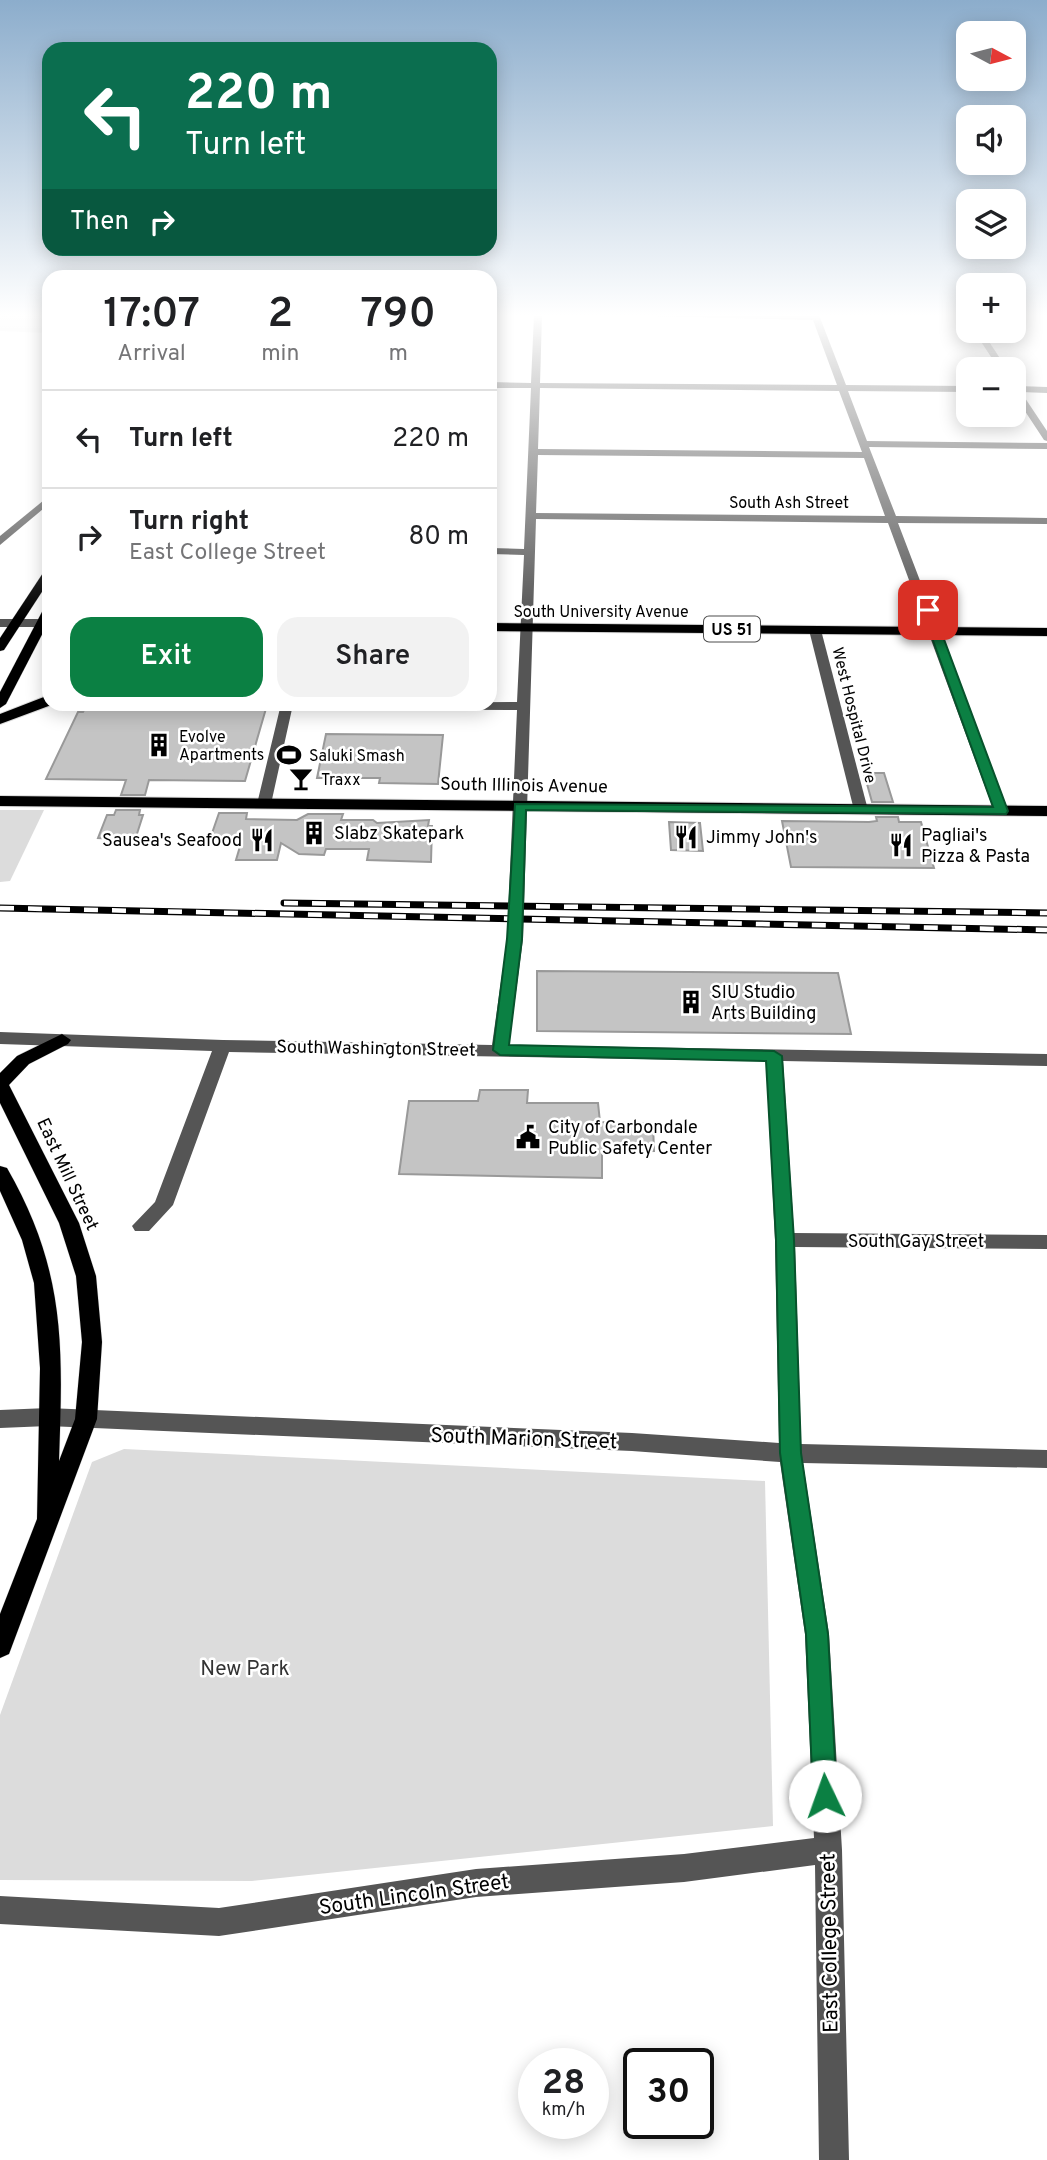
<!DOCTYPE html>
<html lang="en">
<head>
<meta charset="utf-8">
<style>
  :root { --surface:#fff; --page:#f2f2f2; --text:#202124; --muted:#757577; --line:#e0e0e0; --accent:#0b8043 }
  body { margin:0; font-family:Overpass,sans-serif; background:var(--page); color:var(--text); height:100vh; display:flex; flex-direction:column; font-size:26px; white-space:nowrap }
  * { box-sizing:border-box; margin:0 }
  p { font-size:23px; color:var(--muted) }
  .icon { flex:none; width:38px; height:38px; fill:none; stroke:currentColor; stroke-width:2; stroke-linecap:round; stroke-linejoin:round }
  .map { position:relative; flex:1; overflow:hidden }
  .side { position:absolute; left:42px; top:270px; width:455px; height:441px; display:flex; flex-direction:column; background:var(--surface); border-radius:21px; box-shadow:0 4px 18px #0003 }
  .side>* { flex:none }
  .banner { position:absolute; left:42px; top:42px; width:455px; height:214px; border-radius:21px; box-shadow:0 4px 18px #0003; background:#0b6e4f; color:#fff; overflow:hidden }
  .needle { width:46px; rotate:97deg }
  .controls { position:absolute; left:956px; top:21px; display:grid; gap:14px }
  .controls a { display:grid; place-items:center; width:70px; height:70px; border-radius:14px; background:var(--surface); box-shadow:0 4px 18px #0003; font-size:35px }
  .speed { position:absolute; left:518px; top:2048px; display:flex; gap:14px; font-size:35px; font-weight:700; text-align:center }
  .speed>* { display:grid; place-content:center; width:91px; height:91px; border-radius:50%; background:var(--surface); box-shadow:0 4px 18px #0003; line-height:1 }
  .speed small { font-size:18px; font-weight:400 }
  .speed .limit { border:4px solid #111; border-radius:10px; background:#fff; color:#111 }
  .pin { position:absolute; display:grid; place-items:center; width:60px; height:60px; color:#fff; margin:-30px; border-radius:14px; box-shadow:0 4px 10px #0006 }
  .me { position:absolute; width:77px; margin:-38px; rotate:357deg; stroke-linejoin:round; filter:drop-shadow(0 0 5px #0008) }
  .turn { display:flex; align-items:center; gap:24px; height:147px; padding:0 28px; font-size:32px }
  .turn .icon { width:91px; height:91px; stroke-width:2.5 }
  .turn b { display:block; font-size:49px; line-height:60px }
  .then { display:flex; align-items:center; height:66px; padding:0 28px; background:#0003; gap:14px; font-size:26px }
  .eta { display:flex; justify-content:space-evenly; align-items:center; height:119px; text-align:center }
  .eta b { font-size:42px; font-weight:600; line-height:49px }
  .primary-button { display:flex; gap:14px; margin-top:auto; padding:14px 28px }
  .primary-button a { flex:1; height:80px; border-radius:21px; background:var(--accent); color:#fff; font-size:28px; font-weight:600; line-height:80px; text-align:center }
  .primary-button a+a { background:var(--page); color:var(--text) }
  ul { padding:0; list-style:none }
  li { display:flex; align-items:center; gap:21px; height:98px; padding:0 28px; border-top:2px solid var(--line) }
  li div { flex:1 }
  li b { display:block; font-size:26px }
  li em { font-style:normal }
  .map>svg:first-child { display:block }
</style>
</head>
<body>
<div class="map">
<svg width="1047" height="2160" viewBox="0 0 1047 2160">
  <rect width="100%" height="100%" fill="#fff"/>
  <g fill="#dcdcdc">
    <path d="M0,315H49V333L0,331Z"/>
    <path d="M0,810H44L10,881L0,882Z"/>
    <path d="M124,1449L765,1481L773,1826L252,1881L0,1880V1715L92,1462Z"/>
  </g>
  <g fill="#c4c4c4" stroke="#999" stroke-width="2">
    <path d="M87,704H140L267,705L245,781L149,780L145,795H121L126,780L46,779L78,712H83Z"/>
    <path d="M326,734L443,735L438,784L379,783L380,778H317Z"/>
    <path d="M864,773H884L893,802H872Z"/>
    <path d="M116,810H140L139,815H143L135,840L98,838L107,815H114Z"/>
    <path d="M219,813H247L246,819L297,820L308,814H343L341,820H373L377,823L429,820L428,826H432L431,862L367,860L369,849H326L324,855L299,854L281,843L277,860H236L241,843L209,842Z"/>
    <path d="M876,817H898L899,822H921L934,868L791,867L782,821L869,822L877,821Z"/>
    <path d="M669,822L700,823L703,851L671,850Z"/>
    <path d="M537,971L838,973L851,1034L537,1031Z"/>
    <path d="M480,1090H528L527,1103H598L600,1122L653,1124L654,1151L602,1152V1178L399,1174L409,1101H478Z"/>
  </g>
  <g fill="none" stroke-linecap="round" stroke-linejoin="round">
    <g stroke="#dbdbdb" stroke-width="1">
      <g id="major">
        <path d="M49,569V581L4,650L0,651V638L45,570Z"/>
        <path d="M49,607V621L6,704L0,708V692L43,610Z"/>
        <path d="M62,1034L71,1040L68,1044L29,1064L9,1085L79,1223L96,1276L102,1342L97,1419L12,1646L9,1654L0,1658V1614L37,1519L40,1368L34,1283L22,1240L0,1191V1166L7,1168C66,1271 63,1346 59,1461L75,1419L82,1342L76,1276L59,1223L0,1103V1073L17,1056Z"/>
      </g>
    </g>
    <g stroke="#dbdbdb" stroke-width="2">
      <g id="highway">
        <path d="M490,623L1047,628V636L490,631Z"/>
        <path d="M49,695V704H54L0,724V714Z"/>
        <path d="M0,796L1047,806V816L0,806Z"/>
      </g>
    </g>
    <g fill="#555" fill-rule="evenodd">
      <path d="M534,315H542L540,383L837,385L813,320L607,315H819L846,385L968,386V392L848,391L867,441L1047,443V449L869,447L896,516L1047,518V524L898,523L1008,811L1001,815L994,811L888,523L536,519L523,939L509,1045L1047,1054V1066L783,1061L794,1233L1047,1235V1249L795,1247L801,1444L1047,1450V1468L803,1463L829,1634L842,1850L849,2160H819L815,1865L684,1882L476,1897L219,1936L0,1924V1896L219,1908L476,1869L684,1854L814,1838L805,1634L780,1462L632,1451L48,1426L0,1428V1410L48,1408L632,1433L779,1443L775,1240L766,1061L229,1052L173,1205L149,1231H135L132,1226L155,1202L212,1051L0,1044V1032L223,1040L492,1045L507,939L517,710L292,709L271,804L264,808L257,804L281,704L517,702L524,555L490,554V548L524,549L531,388H490V382L531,383ZM540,388L839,391L862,452L538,449ZM538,455L864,458L885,516L536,513Z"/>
      <path d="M974,331H982L1007,369H999Z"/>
      <path d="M1013,383L1018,386L1047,387V393L1021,392L1047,431V441L1044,440L1013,393Z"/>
      <path d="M49,496V504L0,545V536Z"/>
      <rect x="0" y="619" width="49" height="8"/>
      <path d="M815,626L821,630L868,810L866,813H856L854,810L809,630Z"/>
    </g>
    <use href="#major" fill="#000" fill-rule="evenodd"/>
    <use href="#highway" fill="#000" fill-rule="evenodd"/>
    <g stroke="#000" stroke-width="7">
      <g id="rail">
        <path d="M284,903L1047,913"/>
        <path d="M0,908L1047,930"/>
      </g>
    </g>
    <use href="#rail" stroke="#fff" stroke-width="4.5" stroke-dasharray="14" stroke-linecap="butt"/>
  </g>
  <linearGradient id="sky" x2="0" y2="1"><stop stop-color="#8cadcc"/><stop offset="0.51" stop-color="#fff"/><stop offset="1" stop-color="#fff" stop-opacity="0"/></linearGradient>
  <rect width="1047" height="618" fill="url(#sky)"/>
  <path fill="#0b8043" stroke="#07532c" stroke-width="2" d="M928,607L933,610L1008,811L1006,814L526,810L522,939L509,1045L774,1051L782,1056L794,1240L801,1453L828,1634L837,1796L834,1804L825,1808L817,1804L813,1796L806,1634L780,1453L776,1240L766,1061L500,1055L493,1050L507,939L515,804L993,807L922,610Z"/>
  <defs>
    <g id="building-bare" transform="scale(1.89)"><path d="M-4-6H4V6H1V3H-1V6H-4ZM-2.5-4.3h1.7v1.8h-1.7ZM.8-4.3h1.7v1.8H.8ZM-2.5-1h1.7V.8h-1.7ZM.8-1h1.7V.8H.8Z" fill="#000" stroke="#fff" stroke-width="2.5" paint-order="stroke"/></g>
    <g id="stadium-bare" transform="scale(1.89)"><path d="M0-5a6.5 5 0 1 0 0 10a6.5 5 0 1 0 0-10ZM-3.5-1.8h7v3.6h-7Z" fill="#000" stroke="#fff" stroke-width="2.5" paint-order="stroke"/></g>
    <g id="bar-bare" transform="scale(1.89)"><path d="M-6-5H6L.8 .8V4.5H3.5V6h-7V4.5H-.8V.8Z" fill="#000" stroke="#fff" stroke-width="2.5" paint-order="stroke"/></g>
    <g id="restaurant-bare" transform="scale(1.89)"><path d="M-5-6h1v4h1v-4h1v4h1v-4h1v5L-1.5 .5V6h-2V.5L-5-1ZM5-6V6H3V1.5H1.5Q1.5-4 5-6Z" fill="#000" stroke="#fff" stroke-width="2.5" paint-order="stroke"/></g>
    <g id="civic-bare" transform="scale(1.89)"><path d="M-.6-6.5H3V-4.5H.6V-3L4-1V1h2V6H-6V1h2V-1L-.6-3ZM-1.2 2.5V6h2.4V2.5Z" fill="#000" stroke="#fff" stroke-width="2.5" paint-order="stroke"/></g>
  </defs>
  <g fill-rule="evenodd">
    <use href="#building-bare" x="159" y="745"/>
    <use href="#stadium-bare" x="289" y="755"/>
    <use href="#bar-bare" x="301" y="779"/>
    <use href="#building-bare" x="314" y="833"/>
    <use href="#restaurant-bare" x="686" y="837"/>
    <use href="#restaurant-bare" x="262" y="840"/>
    <use href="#restaurant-bare" x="901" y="845"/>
    <use href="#building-bare" x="691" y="1002"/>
    <use href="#civic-bare" x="528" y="1137"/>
  </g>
  <g text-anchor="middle" stroke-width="5" stroke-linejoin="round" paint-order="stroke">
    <g font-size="16" fill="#000" stroke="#fff">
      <text x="789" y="508">South Ash Street</text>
      <text x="601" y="617">South University Avenue</text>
      <text transform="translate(855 715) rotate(76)" y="6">West Hospital Drive</text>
    </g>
    <rect fill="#fff" stroke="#4c4c4c" stroke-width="2" x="704" y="616.5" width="56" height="25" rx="5"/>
    <g font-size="16" font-weight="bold" fill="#000">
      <text x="732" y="635">US 51</text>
    </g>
    <g font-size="16" fill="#000" stroke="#fff" text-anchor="start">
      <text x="179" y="742">Evolve<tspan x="179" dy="18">Apartments</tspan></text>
      <text x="309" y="761">Saluki Smash</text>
      <text x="321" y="785">Traxx</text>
    </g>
    <g font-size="18" fill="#000" stroke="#fff">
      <text transform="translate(524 785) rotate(1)" y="6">South Illinois Avenue</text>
      <text transform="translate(376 1048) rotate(1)" y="6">South Washington Street</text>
      <text transform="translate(68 1174) rotate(65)" y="6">East Mill Street</text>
      <text x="916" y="1247">South Gay Street</text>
    </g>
    <g font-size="18" fill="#000" stroke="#fff" text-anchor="start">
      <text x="334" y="839">Slabz Skatepark</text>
      <text x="921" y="841">Pagliai's<tspan x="921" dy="21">Pizza &amp; Pasta</tspan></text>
      <text x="706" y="843">Jimmy John's</text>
      <text x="242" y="846" text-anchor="end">Sausea's Seafood</text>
      <text x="711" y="998">SIU Studio<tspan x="711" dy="21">Arts Building</tspan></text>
      <text x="548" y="1133">City of Carbondale<tspan x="548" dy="21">Public Safety Center</tspan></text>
    </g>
    <g font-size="21" fill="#000" stroke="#fff">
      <text transform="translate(524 1438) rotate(2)" y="7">South Marion Street</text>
      <text transform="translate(414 1894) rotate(-8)" y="7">South Lincoln Street</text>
      <text transform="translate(829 1943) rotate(-91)" y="7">East College Street</text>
    </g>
    <g font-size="21" fill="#333" stroke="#fff">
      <text x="245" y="1675">New Park</text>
    </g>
  </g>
</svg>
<div class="controls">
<a><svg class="needle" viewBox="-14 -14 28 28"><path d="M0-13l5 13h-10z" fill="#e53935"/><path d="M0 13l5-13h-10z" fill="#757577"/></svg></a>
<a><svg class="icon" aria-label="sound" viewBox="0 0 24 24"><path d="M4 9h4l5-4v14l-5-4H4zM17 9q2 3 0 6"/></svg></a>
<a><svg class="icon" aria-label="layers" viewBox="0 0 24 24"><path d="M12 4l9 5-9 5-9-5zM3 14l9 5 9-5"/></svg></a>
<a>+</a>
<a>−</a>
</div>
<div class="speed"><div>28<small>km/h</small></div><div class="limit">30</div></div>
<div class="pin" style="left:928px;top:610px;background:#d93025"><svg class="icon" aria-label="arrive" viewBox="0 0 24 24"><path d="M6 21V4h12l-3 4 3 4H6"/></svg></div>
<svg class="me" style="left:825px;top:1796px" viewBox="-20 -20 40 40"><circle r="19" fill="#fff"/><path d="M0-13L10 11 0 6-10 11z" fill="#0b8043"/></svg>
<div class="banner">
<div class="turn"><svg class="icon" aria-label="left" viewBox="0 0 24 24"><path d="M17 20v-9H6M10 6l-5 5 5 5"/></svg><div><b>220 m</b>Turn left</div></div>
<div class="then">Then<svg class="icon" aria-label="right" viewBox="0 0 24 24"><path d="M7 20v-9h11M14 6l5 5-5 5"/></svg></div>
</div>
<section class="side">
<div class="eta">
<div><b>17:07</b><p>Arrival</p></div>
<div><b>2</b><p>min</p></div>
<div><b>790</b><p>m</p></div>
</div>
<ul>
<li><svg class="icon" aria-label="left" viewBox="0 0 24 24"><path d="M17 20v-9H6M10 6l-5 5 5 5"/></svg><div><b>Turn left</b></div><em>220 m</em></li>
<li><svg class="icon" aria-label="right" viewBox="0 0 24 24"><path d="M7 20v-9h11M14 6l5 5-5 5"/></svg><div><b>Turn right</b><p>East College Street</p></div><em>80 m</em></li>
</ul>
<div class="primary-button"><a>Exit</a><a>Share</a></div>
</section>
</div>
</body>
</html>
